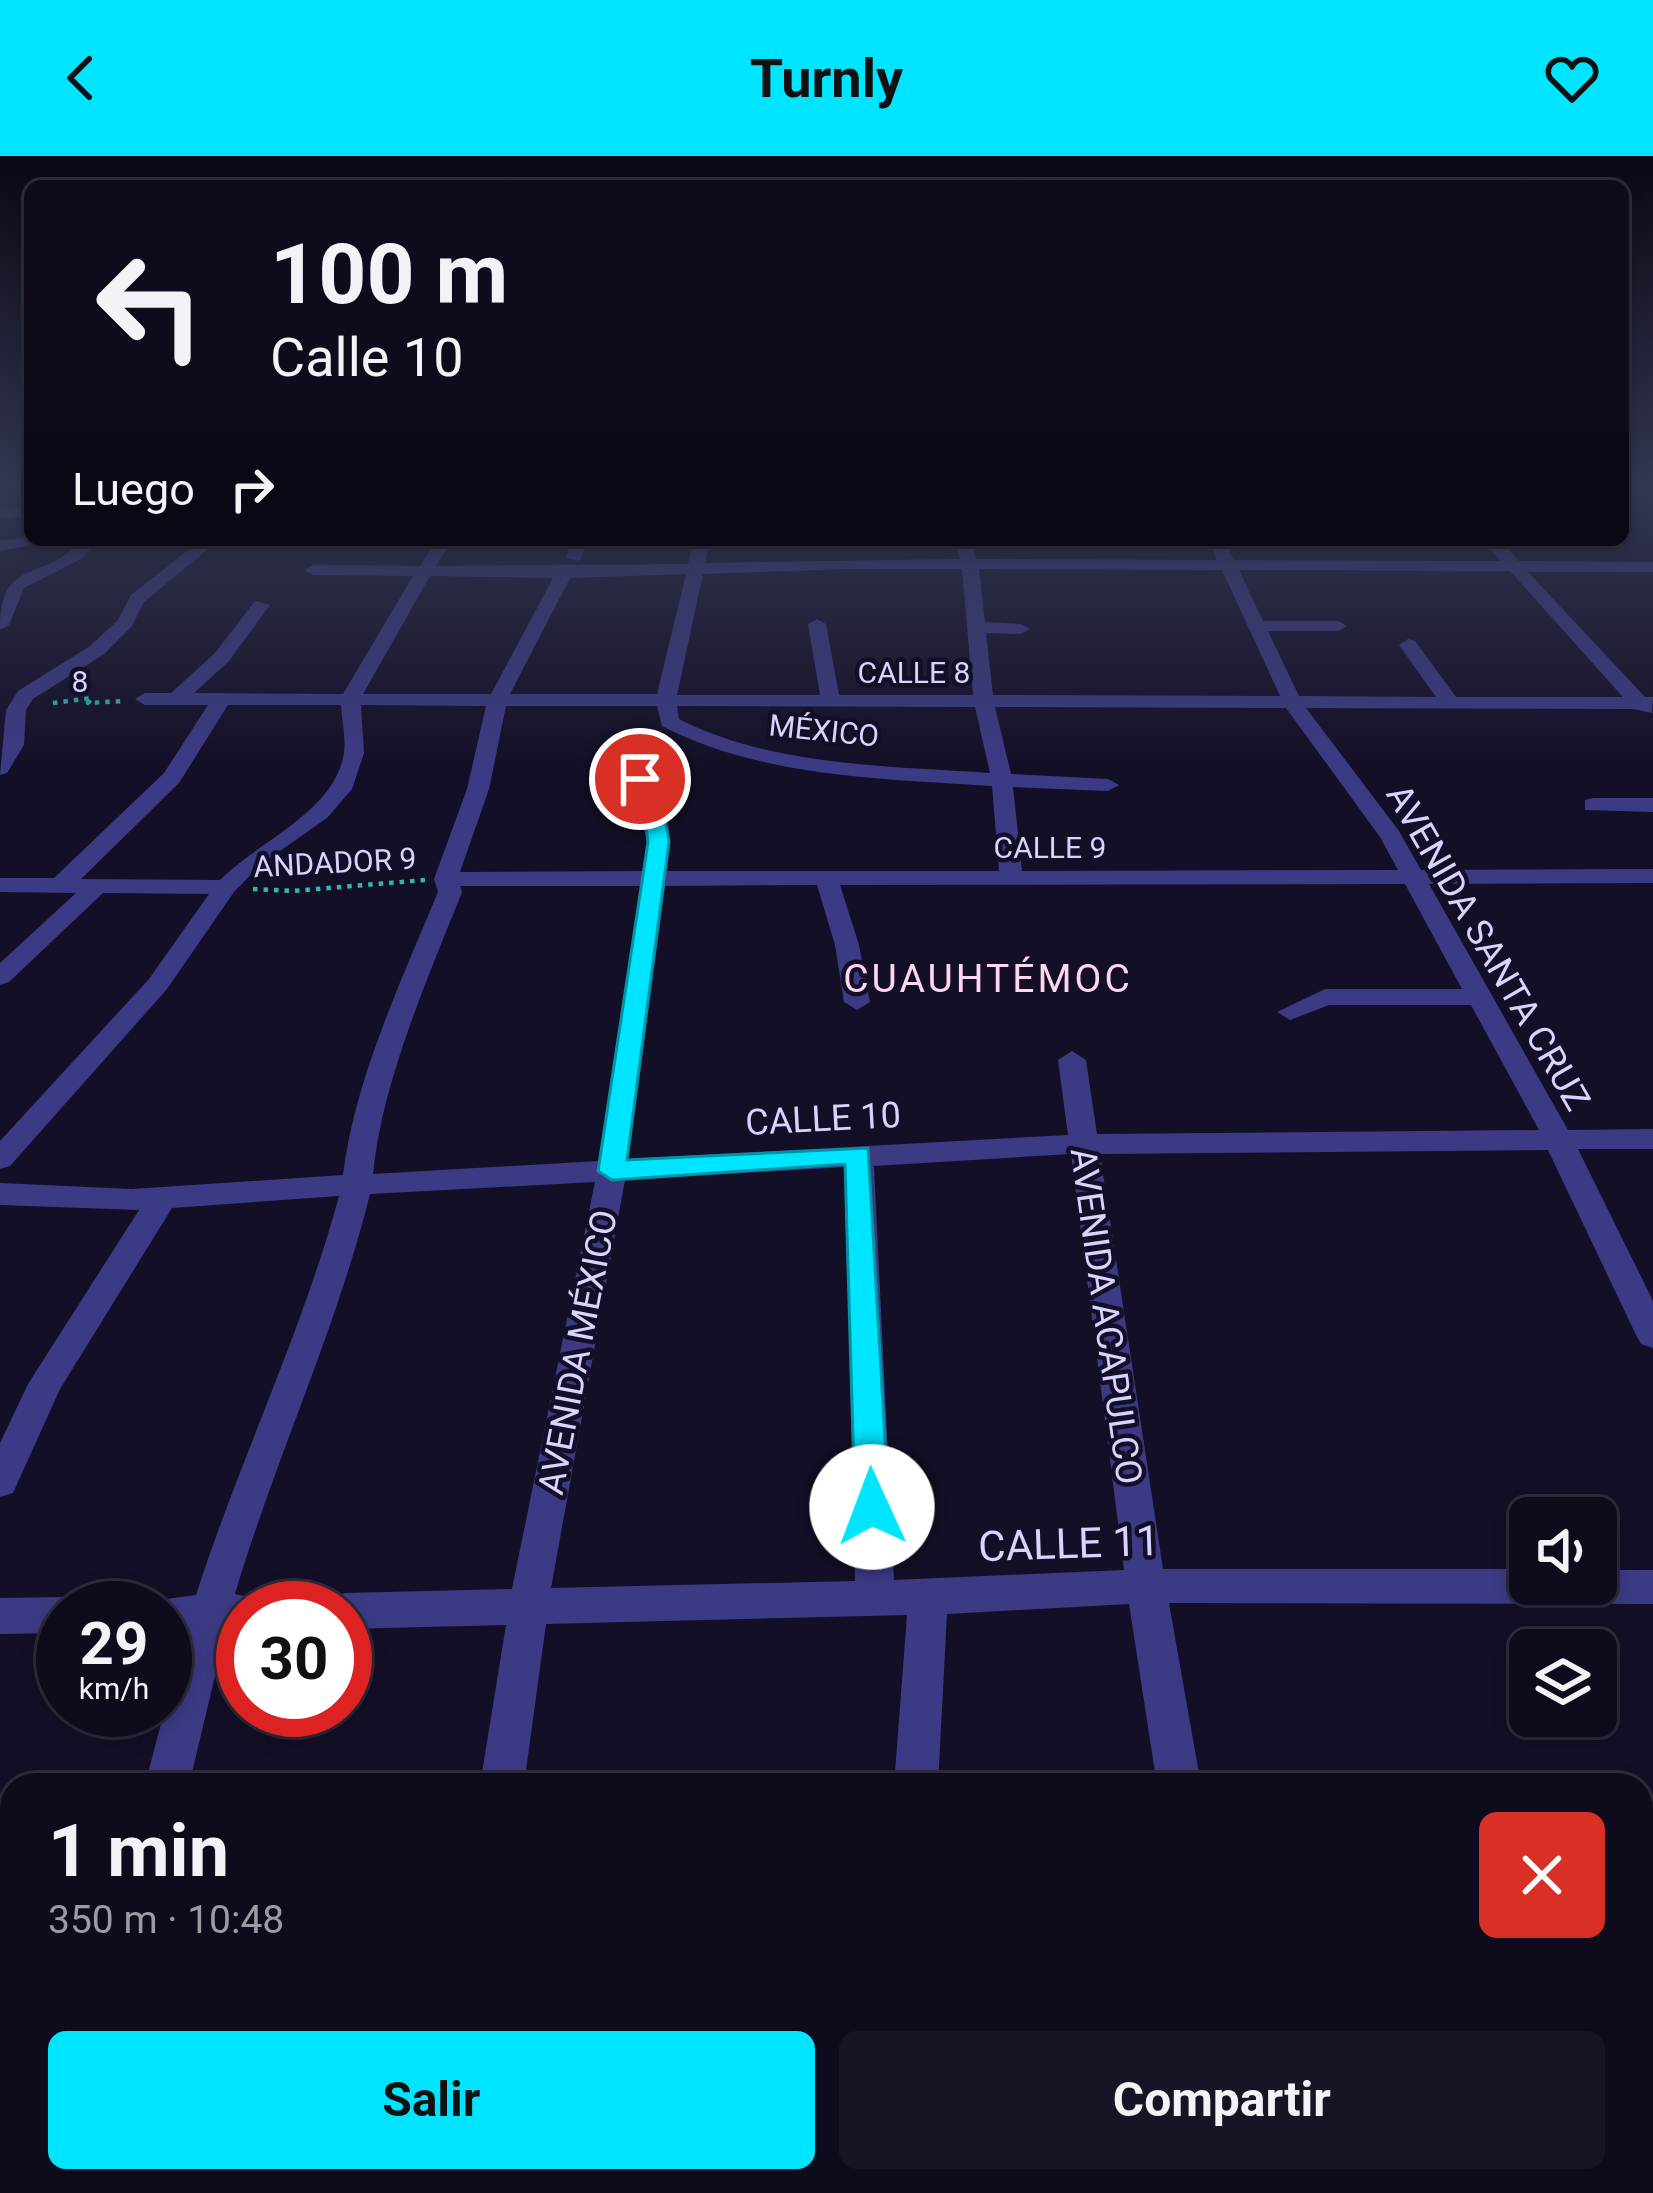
<!DOCTYPE html>
<html lang="es">
<head>
<meta charset="utf-8">
<style>
  :root { --surface:#0e0b1c; --page:#171425; --text:#f1f3f6; --muted:#9b9ba3; --line:#2e2b3b; --accent:#00e5ff }
  body { margin:0; font-family:Roboto,sans-serif; background:var(--page); color:var(--text); height:100vh; display:flex; flex-direction:column; font-size:45px; white-space:nowrap }
  * { box-sizing:border-box; margin:0 }
  p { font-size:39px; color:var(--muted) }
  .icon { flex:none; width:66px; height:66px; fill:none; stroke:currentColor; stroke-width:2; stroke-linecap:round; stroke-linejoin:round }
  .map { position:relative; flex:1; overflow:hidden }
  .sheet { position:absolute; left:0px; top:1617px; width:1653px; height:420px; display:flex; flex-direction:column; background:var(--surface); border-radius:36px 36px 0 0; box-shadow:0 6px 18px #0003,0 0 0 3px var(--line) }
  .sheet>* { flex:none }
  .banner { position:absolute; left:24px; top:24px; width:1605px; height:366px; border-radius:18px; box-shadow:0 6px 18px #0003,0 0 0 3px var(--line); background:#0e0b1c; color:var(--text); overflow:hidden }
  .tools { position:absolute; left:1509px; top:1341px; display:grid; gap:24px }
  .tools a { display:grid; place-items:center; width:108px; height:108px; border-radius:18px; background:var(--surface); box-shadow:0 6px 18px #0003,0 0 0 3px var(--line); font-size:60px }
  .speed { position:absolute; left:36px; top:1425px; display:flex; gap:24px; font-size:60px; font-weight:700; text-align:center }
  .speed>* { display:grid; place-content:center; width:156px; height:156px; border-radius:50%; background:var(--surface); box-shadow:0 6px 18px #0003,0 0 0 3px var(--line); line-height:1 }
  .speed small { font-size:30px; font-weight:400 }
  .speed .limit { border:18px solid #d22; background:#fff; color:#111 }
  .pin { position:absolute; display:grid; place-items:center; width:102px; height:102px; color:#fff; margin:-51px; border:6px solid #fff; border-radius:50%; box-shadow:0 3px 12px #0007 }
  .me { position:absolute; width:132px; margin:-66px; rotate:358deg; stroke-linejoin:round; filter:drop-shadow(0 0 9px #0008) }
  .turn { display:flex; align-items:center; gap:42px; height:252px; padding:0 48px; font-size:54px }
  .turn .icon { width:156px; height:156px; stroke-width:2.5 }
  .turn b { display:block; font-size:84px; line-height:102px }
  .then { display:flex; align-items:center; height:114px; padding:0 48px; background:#0003; gap:24px; font-size:45px }
  .round { display:grid; place-items:center; flex:none; width:126px; height:126px; border-radius:18px; background:var(--page) }
  .overview { display:flex; align-items:center; justify-content:space-between; height:204px; padding:0 48px }
  h1 { font-size:72px; font-weight:700; line-height:90px }
  .button { display:flex; gap:24px; margin-top:auto; padding:24px 48px }
  .button a { flex:1; height:138px; border-radius:18px; background:var(--accent); color:#111; font-size:48px; font-weight:700; line-height:138px; text-align:center }
  .button a+a { background:var(--page); color:var(--text) }
  header { display:flex; justify-content:space-between; align-items:center; height:156px; padding:0 48px; background:var(--accent); color:#111; font-size:54px; font-weight:700 }
  .map>svg:first-child { display:block }
</style>
</head>
<body>
<header><svg class="icon" aria-label="back" viewBox="0 0 24 24"><path d="M15 5l-7 7 7 7"/></svg>Turnly<svg class="icon" aria-label="heart" viewBox="0 0 24 24"><path d="M12 20l-8-8c-3-5 5-10 8-4 3-6 11-1 8 4z"/></svg></header>
<div class="map">
<svg width="1653" height="2037" viewBox="0 0 1653 2037">
  <rect width="100%" height="100%" fill="#130f26"/>
  <g fill="none" stroke-linecap="round" stroke-linejoin="round">
    <g stroke="#2fb8b0" stroke-width="4.5" stroke-dasharray="4.5 6" stroke-linecap="butt">
      <path d="M53,547L92,542L88,547L124,545"/>
      <path d="M253,733L293,735L425,724"/>
    </g>
    <g fill="#3d3a85" fill-rule="evenodd">
      <path d="M30,350V360L0,363V353Z"/>
      <path d="M30,381L56,384L0,395V385Z"/>
      <path d="M81,384H97L83,402L24,432L9,469L0,474C0,398 45,428 81,384Z"/>
      <path d="M201,384H219L144,446L132,470L104,498L33,543L26,554L24,589L7,617L0,619L6,554L18,535L90,490L118,464L131,439Z"/>
      <path d="M304,384H321L311,391Z"/>
      <path d="M436,384H452L436,410L688,408L694,384H710L705,407L960,403L955,384H971L976,403L1217,404L1208,384H1224L1234,404L1501,405L1482,384H1499L1519,405L1653,406V416H1528L1645,541H1653L1652,557L1634,553L1306,552L1399,675L1421,714L1653,713V727L1429,728L1568,974L1653,973V993H1578L1653,1145V1192L1641,1188L1636,1179L1548,994L1100,998L1163,1413H1530V1428H1596V1414H1653V1448L1169,1447L1201,1629H1157L1129,1448L947,1458L938,1629H894L907,1459L546,1468L524,1629H480L506,1469L345,1473V1452H327L331,1442L345,1437L512,1433L595,1026L370,1038C336,1175 275,1303 235,1438L257,1443L261,1452H243V1474H226L189,1629H145L185,1475L165,1476V1452H148L151,1445L196,1439C239,1305 302,1177 339,1040L172,1052L60,1233L13,1337L0,1341V1287L28,1228L139,1054L0,1049V1027L132,1033L343,1019C354,925 402,823 438,736L434,723L467,633L486,550L361,549L364,597L352,633L327,662L260,709L234,736L167,833L10,1010L0,1013V985L149,823L209,738L103,737L9,826L0,829V807L76,737L0,736V722H54L164,617L208,549H145L135,543L145,537H171L215,497L255,445L270,449L229,505L194,537L343,538L413,420L313,419L305,414L313,409L420,410ZM845,413H962L973,539H839L826,468L817,463L808,468L820,539H677L703,418ZM979,413L1222,414L1280,540L993,539L986,477L1021,478L1030,473L1021,468L985,466ZM1239,414L1510,415L1623,541H1456L1415,485L1408,483L1399,489L1436,541L1299,540L1268,475H1338L1347,470L1338,465H1263ZM686,418L657,538H510L570,422ZM430,420L553,422L491,538H363ZM228,549H341C342,564 346,582 344,597C335,656 258,685 220,724L81,723L179,627ZM506,550H657L662,570C760,621 883,623 992,630L999,715H666C670,688 670,629 640,617L629,623L648,686L643,715L460,716L489,633ZM677,550L975,551L990,617C888,610 771,610 679,563ZM995,551L1286,552L1380,681L1398,714L1022,715L1013,631L1108,635L1119,629L1108,623L1011,618ZM1405,728L1462,833H1325L1277,856L1290,864L1329,849H1471L1539,974L1097,978L1086,904L1072,895L1058,904L1068,979L628,1003L665,730L817,729L835,789L844,846L857,854L870,846L859,789L840,729ZM460,730H641L599,1005L373,1018C382,925 428,822 462,736ZM1071,998L1124,1414L894,1424L874,1010ZM845,1011L855,1425L551,1432L625,1024Z"/>
      <path d="M571,384H587L580,405L566,402Z"/>
      <path d="M1593,642H1653V656L1585,654V644Z"/>
      <path d="M63,1441L80,1452H63V1477L0,1478V1442Z"/>
      <path d="M413,2025H465L463,2037H411Z"/>
      <path d="M866,2025H918L917,2037H865Z"/>
      <path d="M1220,2025H1272L1274,2037H1222Z"/>
    </g>
  </g>
  <linearGradient id="sky" x2="0" y2="1"><stop stop-color="#0a0815"/><stop offset="0.54" stop-color="#333752"/><stop offset="1" stop-color="#333752" stop-opacity="0"/></linearGradient>
  <rect width="1653" height="613" fill="url(#sky)"/>
  <path fill="#00e5ff" stroke="#0095a6" stroke-width="3" d="M640,617C660,628 666,664 669,686L627,1004L868,992L889,1351L884,1361L872,1365L860,1361L855,1351L845,1008L612,1024L598,1015L648,686L645,662L630,623Z"/>
  <g text-anchor="middle" stroke-width="9" stroke-linejoin="round" paint-order="stroke">
    <g font-size="30" fill="#d9d4ff" stroke="#130f26">
      <text x="914" y="527">CALLE 8</text>
      <text x="80" y="536">8</text>
      <text transform="translate(824 575) rotate(6)" y="10">MÉXICO</text>
      <text x="1050" y="702">CALLE 9</text>
      <text transform="translate(335 707) rotate(-3)" y="10">ANDADOR 9</text>
    </g>
    <g font-size="36" fill="#d9d4ff" stroke="#130f26">
      <text transform="translate(1489 791) rotate(60)" y="13">AVENIDA SANTA CRUZ</text>
      <text transform="translate(823 962) rotate(-3)" y="13">CALLE 10</text>
      <text transform="translate(1107 1160) rotate(82)" y="13">AVENIDA ACAPULCO</text>
      <text transform="translate(577 1196) rotate(-79)" y="13">AVENIDA MÉXICO</text>
    </g>
    <g font-size="39" letter-spacing="3" fill="#ffd6f0" stroke="#130f26">
      <text x="988" y="836">CUAUHTÉMOC</text>
    </g>
    <g font-size="42" fill="#d9d4ff" stroke="#130f26">
      <text transform="translate(1069 1387) rotate(-2)" y="15">CALLE 11</text>
    </g>
  </g>
</svg>
<div class="tools">
<a><svg class="icon" aria-label="sound" viewBox="0 0 24 24"><path d="M4 9h4l5-4v14l-5-4H4zM17 9q2 3 0 6"/></svg></a>
<a><svg class="icon" aria-label="layers" viewBox="0 0 24 24"><path d="M12 4l9 5-9 5-9-5zM3 14l9 5 9-5"/></svg></a>
</div>
<div class="speed"><div>29<small>km/h</small></div><div class="limit">30</div></div>
<div class="pin" style="left:640px;top:623px;background:#d93025"><svg class="icon" aria-label="arrive" viewBox="0 0 24 24"><path d="M6 21V4h12l-3 4 3 4H6"/></svg></div>
<svg class="me" style="left:872px;top:1351px" viewBox="-20 -20 40 40"><circle r="19" fill="#fff"/><path d="M0-13L10 11 0 6-10 11z" fill="#00e5ff"/></svg>
<div class="banner">
<div class="turn"><svg class="icon" aria-label="left" viewBox="0 0 24 24"><path d="M17 20v-9H6M10 6l-5 5 5 5"/></svg><div><b>100 m</b>Calle 10</div></div>
<div class="then">Luego<svg class="icon" aria-label="right" viewBox="0 0 24 24"><path d="M7 20v-9h11M14 6l5 5-5 5"/></svg></div>
</div>
<section class="sheet">
<div class="overview"><div><h1>1 min</h1><p>350 m · 10:48</p></div><a class="round" style="background:#d93025;color:#fff"><svg class="icon" aria-label="close" viewBox="0 0 24 24"><path d="M6 6l12 12M18 6L6 18"/></svg></a></div>
<div class="button"><a>Salir</a><a>Compartir</a></div>
</section>
</div>
</body>
</html>
